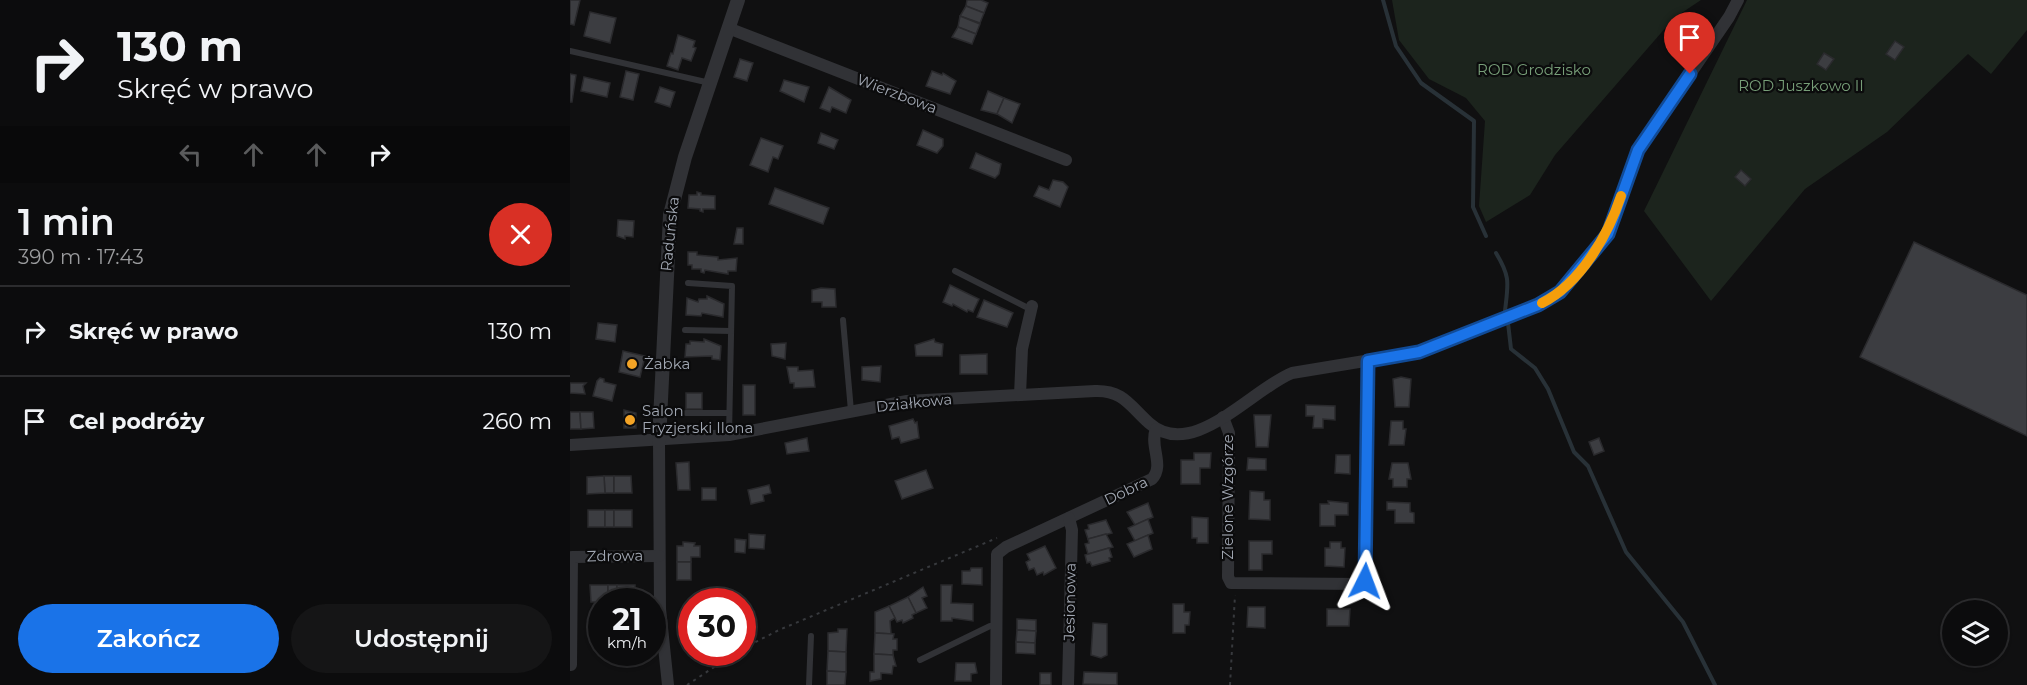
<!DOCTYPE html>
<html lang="pl">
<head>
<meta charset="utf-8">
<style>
  :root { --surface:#0c0c0d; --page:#151516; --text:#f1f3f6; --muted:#9a9b9d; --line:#2c2c2e; --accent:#1a73e8 }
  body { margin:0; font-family:Montserrat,sans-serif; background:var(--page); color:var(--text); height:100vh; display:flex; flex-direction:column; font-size:22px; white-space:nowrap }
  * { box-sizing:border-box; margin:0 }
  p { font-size:20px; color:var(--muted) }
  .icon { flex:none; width:33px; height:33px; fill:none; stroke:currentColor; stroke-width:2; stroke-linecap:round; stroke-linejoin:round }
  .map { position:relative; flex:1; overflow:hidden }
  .details { display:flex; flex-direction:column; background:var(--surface); width:570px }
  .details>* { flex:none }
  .guide { background:#0c0c0d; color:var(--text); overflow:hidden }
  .buttons { position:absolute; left:1372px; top:600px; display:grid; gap:12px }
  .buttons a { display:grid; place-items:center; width:66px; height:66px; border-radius:50%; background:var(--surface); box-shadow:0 2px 4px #0004,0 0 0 2px var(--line); font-size:30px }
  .speed { position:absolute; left:18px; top:588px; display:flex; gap:12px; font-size:30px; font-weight:700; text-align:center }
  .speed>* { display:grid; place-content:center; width:78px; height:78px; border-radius:50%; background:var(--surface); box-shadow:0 2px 4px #0004,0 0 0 2px var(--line); line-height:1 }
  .speed small { font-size:15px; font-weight:400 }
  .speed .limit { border:9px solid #d22; background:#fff; color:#111 }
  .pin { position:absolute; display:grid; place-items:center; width:51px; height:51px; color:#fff; margin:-62px -26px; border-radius:50% 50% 50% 0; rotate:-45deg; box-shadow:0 0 6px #0007 }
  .pin .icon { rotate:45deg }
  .me { position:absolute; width:66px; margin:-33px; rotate:3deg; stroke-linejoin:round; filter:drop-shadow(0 0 4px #0008) }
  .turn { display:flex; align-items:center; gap:21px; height:126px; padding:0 18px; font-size:27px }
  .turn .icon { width:78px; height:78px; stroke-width:2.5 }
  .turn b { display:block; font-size:42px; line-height:51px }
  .lanes { display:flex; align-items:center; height:57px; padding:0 18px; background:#0003; justify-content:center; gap:30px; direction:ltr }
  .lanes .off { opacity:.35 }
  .round { display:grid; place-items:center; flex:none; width:63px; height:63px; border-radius:32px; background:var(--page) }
  .summary { display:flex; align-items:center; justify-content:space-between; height:102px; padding:0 18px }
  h1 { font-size:36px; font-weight:600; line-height:45px }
  .action { display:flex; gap:12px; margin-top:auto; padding:12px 18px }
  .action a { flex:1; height:69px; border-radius:36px; background:var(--accent); color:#fff; font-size:24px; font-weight:600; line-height:69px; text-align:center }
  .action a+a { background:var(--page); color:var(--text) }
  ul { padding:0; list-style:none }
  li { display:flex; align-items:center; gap:18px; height:90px; padding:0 18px; border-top:2px solid var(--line) }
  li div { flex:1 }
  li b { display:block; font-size:22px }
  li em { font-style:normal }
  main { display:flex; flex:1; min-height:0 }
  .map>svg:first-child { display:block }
</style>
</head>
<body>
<main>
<section class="details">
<div class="guide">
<div class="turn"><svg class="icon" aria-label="right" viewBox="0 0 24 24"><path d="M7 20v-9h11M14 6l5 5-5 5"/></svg><div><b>130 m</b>Skręć w prawo</div></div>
<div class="lanes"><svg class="icon off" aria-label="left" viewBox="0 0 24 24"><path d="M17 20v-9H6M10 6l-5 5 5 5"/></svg><svg class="icon off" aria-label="ahead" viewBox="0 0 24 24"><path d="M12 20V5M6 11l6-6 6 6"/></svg><svg class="icon off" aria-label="ahead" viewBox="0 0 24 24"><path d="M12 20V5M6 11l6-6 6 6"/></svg><svg class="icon" aria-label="right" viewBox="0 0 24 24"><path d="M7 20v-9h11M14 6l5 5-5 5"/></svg></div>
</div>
<div class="summary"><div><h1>1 min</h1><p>390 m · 17:43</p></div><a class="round" style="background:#d93025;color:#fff"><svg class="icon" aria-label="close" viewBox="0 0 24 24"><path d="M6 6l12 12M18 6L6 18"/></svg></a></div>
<ul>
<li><svg class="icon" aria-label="right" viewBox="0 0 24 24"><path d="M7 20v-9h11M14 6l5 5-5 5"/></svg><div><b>Skręć w prawo</b></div><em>130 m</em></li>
<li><svg class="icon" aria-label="arrive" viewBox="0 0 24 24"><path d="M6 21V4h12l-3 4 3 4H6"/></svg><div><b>Cel podróży</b></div><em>260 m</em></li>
</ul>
<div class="action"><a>Zakończ</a><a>Udostępnij</a></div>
</section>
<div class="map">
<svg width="1457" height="685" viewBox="0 0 1457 685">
  <rect width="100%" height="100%" fill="#101011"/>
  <g fill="#1c241d">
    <path d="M822,0H1131L1104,18L985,155L960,195L916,222L909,206L915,121L896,98L859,79L829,40Z"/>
    <path d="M1177,0H1457V30L1421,74L1398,54L1317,132L1235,189L1141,301L1074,211Z"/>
  </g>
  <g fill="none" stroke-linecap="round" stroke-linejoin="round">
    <g stroke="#283137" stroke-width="4">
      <path d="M813,0L826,46L851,83L904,121L903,207L916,236"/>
      <path d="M926,253C941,278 938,283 935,311"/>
      <path d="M938,323L941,349L965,368L978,389L1004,452L1018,466L1056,552L1113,622L1145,685"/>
    </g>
  </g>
  <g fill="#3c3d41" stroke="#2a2a2d" stroke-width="1.5">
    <path d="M0,0H10L4,25L0,24Z"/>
    <path d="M411,0L418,3L414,13L396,6L397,0Z"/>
    <path d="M396,6L414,13L410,23L390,16Z"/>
    <path d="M20,12L46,18L40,43L14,36Z"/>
    <path d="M390,16L410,24L406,34L388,27Z"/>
    <path d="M388,27L406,34L402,44L382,37Z"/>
    <path d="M108,35L125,41L123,47L126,48L121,61L112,58L108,70L97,66L101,53L103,54Z"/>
    <path d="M1325,41L1334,47L1325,60L1316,54Z"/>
    <path d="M1254,53L1264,59L1256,70L1247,64Z"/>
    <path d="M170,59L183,63L177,81L164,77Z"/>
    <path d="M56,71L69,74L63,100L50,97Z"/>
    <path d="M362,71L372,75L373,73L386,81L380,94L356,86Z"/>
    <path d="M0,74L6,75L2,102H0Z"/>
    <path d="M14,77L40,83L37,97L11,91Z"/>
    <path d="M214,80L239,87L234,102L210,91Z"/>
    <path d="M90,87L105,92L100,107L85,102Z"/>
    <path d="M259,87L281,100L276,113L262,107L260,112L250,108Z"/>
    <path d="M418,91L434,98L427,114L411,110Z"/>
    <path d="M434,98L450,104L442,123L427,114Z"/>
    <path d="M353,130L373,139V146L367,153L347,145Z"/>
    <path d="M251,133L268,140L264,149L248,143Z"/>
    <path d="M191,138L213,146L208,159L203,157L198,172L180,165Z"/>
    <path d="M406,153L431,164L429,174L425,178L400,168Z"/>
    <path d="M1171,170L1181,179L1175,186L1165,177Z"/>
    <path d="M483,180L493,182L498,187L490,207L464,196L469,186L479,190Z"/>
    <path d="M205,188L259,208L253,224L199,204Z"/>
    <path d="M127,192L131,193V195L145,196V209H133V212L130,211V209L118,208L119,195H127Z"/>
    <path d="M48,220L64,221L63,237L55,236V239L47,236Z"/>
    <path d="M167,228H173V244H164Z"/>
    <path d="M1344,242L1457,295V436L1290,357Z"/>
    <path d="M118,252H127V255L148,257V260L167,258L166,271H158V274L135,270L134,273L131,272V269H122V265H118Z"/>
    <path d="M380,285L409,299L403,312L398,310L397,312L383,304L382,306L373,302Z"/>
    <path d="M251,288L265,289L266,307H252V302H242V290Z"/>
    <path d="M137,296L154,304L153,317L132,313L131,316L116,315L117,298L128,302L129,299H137Z"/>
    <path d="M414,300L443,313L437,327L407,317Z"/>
    <path d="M28,323L47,325L45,342L26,339Z"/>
    <path d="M134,339L151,346L150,360L142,359V356L115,357L116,344H120V341L134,342Z"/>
    <path d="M364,339L365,342L373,344L372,356H346L345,345Z"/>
    <path d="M216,343L215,359L202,356L201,344Z"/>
    <path d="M53,351L75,356L70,377L49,372Z"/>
    <path d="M417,354V374H390V355Z"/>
    <path d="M311,366L310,382L292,380V367Z"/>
    <path d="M217,367H228V371L243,370L245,387L224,388V383H220Z"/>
    <path d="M831,377L841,379L839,407H825L823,379Z"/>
    <path d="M30,378L34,379V382L46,385L42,401L23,396L27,381Z"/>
    <path d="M0,383H16L13,386L15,394L0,393Z"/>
    <rect x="173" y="385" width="12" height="30"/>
    <rect x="116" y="393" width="16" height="16"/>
    <path d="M736,405L765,406V420L753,419V428H743L744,416H736Z"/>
    <path d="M54,410L66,413V428H54Z"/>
    <path d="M0,412H10L11,429H0Z"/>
    <path d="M10,412H23L24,428L11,429Z"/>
    <path d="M684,415H701L698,447H686Z"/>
    <path d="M343,419L345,423L347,422L349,438L331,443L329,437L322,439L319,426Z"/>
    <path d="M821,421H833V429H836L834,445H819Z"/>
    <path d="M237,438L239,451L217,454L215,443Z"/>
    <path d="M1029,438L1034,451L1024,455L1019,442Z"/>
    <path d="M624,453H641L640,468H630V484H611V460H624Z"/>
    <path d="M766,455H780V474L765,473Z"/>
    <path d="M678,458L696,459V470H677Z"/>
    <path d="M119,462L120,490H108L106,463Z"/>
    <path d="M822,463H838L841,479H837V487H823V479H819Z"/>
    <path d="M356,470L363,488L332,499L325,481Z"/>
    <path d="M34,476H44V493H35Z"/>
    <path d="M34,476L35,493L17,494V477Z"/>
    <path d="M44,476H61L62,493H44Z"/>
    <path d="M199,485L201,493L193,495L194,501L181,504L178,490Z"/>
    <rect x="132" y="488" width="14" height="12"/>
    <path d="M680,491L694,492V500H700V520L679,519Z"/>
    <path d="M758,501L778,503V515H765V526H750V504H759Z"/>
    <path d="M817,502L840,503V512L844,513V523H825V510H817Z"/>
    <path d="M578,503L583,517L565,525L557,512Z"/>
    <rect x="18" y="510" width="17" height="17"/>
    <rect x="35" y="510" width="9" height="17"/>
    <rect x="44" y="510" width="18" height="17"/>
    <path d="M622,517L638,518V543H627V538H622Z"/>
    <path d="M578,519L583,533L565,541L558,528Z"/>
    <path d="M536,520L542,533L518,539L515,530L519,529L518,525Z"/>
    <path d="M179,534L195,535L194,549L179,548Z"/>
    <path d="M536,534L543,547L518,554L515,544L519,543L518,539Z"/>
    <path d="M578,535L582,549L564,557L557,544Z"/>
    <path d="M165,539L176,540L175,553L165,552Z"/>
    <path d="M679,541H702V554H692V570H679Z"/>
    <path d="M113,542L125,543L124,546H130V557H121V562H107V546H113Z"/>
    <path d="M760,542H771V548H775L774,567L755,566V548H760Z"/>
    <path d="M475,546L486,568L474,575L473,572L467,575L464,568L459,570L456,562L460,560L457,554Z"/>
    <path d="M539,548L542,557L539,558L540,561L522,566L520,562L517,563L515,555Z"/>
    <rect x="107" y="562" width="14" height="18"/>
    <path d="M401,568H412V585L392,584V571H400Z"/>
    <path d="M20,585H38V602H21Z"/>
    <rect x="38" y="585" width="9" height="17"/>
    <rect x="47" y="585" width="18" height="17"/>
    <path d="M371,585H382L381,603L403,604V621L382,618V621H371Z"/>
    <path d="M353,587L357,596L352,598L357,608L346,613L338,597Z"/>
    <path d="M338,597L346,613L342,615L343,618L333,623L332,620L327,622L319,606Z"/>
    <path d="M603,604H614V612H620L619,625H615V633H603Z"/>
    <path d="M319,606L325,618L320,621L321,634L305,633V612Z"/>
    <path d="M678,607H695V628L677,627Z"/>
    <path d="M757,609H780L779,626H757Z"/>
    <path d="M447,619L466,620V631L447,630Z"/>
    <path d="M523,623L537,624V655L531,658L521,655Z"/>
    <path d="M268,629H277L276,652L258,651V633L268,632Z"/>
    <path d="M447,630L466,631L465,643L446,642Z"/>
    <path d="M305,633L324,634L323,639H327V650H323V655L304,654Z"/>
    <path d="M446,642L465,643V654L446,653Z"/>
    <path d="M258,651L276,652V672L257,671Z"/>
    <path d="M304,654L323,655L326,666H323L322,674L311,673V679L300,681V672H304Z"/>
    <path d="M386,663H405L407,673L401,674V681H385Z"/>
    <path d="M257,671L276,672L275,685H257Z"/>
    <path d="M514,672L547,673V685L513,684Z"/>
    <rect x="470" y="673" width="11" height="12"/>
  </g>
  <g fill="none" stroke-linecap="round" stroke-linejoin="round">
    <g stroke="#37393d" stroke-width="2" stroke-dasharray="3 4.5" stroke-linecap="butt">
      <path d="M172,649L209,630L427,538"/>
      <path d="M117,685L167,652"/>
      <path d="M660,685L665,595"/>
    </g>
    <g stroke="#313236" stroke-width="6">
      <path d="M0,51L140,83"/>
      <path d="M385,271L460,309"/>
      <path d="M118,283L162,286L159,435"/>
      <path d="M273,320L281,411"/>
      <path d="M115,330L161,331"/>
      <path d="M116,413H159"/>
      <path d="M350,660L420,626H426"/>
      <path d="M239,685L241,636"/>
    </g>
    <g stroke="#313236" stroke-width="12">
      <path d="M158,28L496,160"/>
      <path d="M450,395L452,349L462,306"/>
      <path d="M653,417L659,433L658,577L661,583L791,584L796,577L798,361"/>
      <path d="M89,441L90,609L98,685"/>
      <path d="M0,445L159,435L337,401L525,391C553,390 560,406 579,423C622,462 682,389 722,373L849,352L968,305L990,292L1038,234L1068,150L1159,17L1168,0"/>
      <path d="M1,665L2,557L89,556"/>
      <path d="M426,685L427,554L436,547L582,479C595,465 579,446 586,429"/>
      <path d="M498,685L502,530L499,518"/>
    </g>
    <path stroke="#313236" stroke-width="14" d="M89,441L100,215L115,157L168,0"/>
  </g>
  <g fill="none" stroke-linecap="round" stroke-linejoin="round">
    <g stroke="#114b97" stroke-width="15">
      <path id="route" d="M795,581L798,361L849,352L968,305L990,292L1038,234L1068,150L1120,74"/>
    </g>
    <use href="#route" stroke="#1a73e8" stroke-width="10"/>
    <path stroke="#f59e0b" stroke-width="10" d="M972,303C1011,283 1038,235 1051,196"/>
  </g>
  <g fill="#f4a426" stroke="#0b0b0c" stroke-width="2">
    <circle cx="62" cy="364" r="6"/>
    <circle cx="60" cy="420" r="6"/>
  </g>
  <g text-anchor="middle" stroke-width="4.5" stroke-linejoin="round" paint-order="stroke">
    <g font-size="15" fill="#779e78" stroke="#0b0b0c">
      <text x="964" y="75">ROD Grodzisko</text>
      <text x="1231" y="91">ROD Juszkowo II</text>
    </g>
    <g font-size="15" fill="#a1a7b2" stroke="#0b0b0c">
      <text transform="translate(327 94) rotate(21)" y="5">Wierzbowa</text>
      <text transform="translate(100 234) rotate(-84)" y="5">Raduńska</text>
      <text transform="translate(344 403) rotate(-6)" y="5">Działkowa</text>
      <text transform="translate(556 491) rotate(-26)" y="5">Dobra</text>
      <text transform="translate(658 497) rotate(-90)" y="5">Zielone Wzgórze</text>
      <text transform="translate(45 556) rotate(-1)" y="5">Zdrowa</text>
      <text transform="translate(500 602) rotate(-89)" y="5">Jesionowa</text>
    </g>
    <g font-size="15" fill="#a1a7b2" stroke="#0b0b0c" text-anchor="start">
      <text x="74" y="369">Żabka</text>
      <text x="72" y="416">Salon<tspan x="72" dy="17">Fryzjerski Ilona</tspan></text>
    </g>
  </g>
</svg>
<div class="buttons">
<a><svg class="icon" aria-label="layers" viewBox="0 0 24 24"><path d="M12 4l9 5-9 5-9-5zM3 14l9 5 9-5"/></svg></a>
</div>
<div class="speed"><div>21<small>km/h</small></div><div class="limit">30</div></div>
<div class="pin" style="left:1120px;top:74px;background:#d93025"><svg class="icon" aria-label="arrive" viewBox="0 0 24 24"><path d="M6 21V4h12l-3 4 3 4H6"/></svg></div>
<svg class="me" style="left:795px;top:581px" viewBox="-20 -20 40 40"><path d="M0-17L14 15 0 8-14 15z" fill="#1a73e8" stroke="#fff" stroke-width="4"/></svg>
</div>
</main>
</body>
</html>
